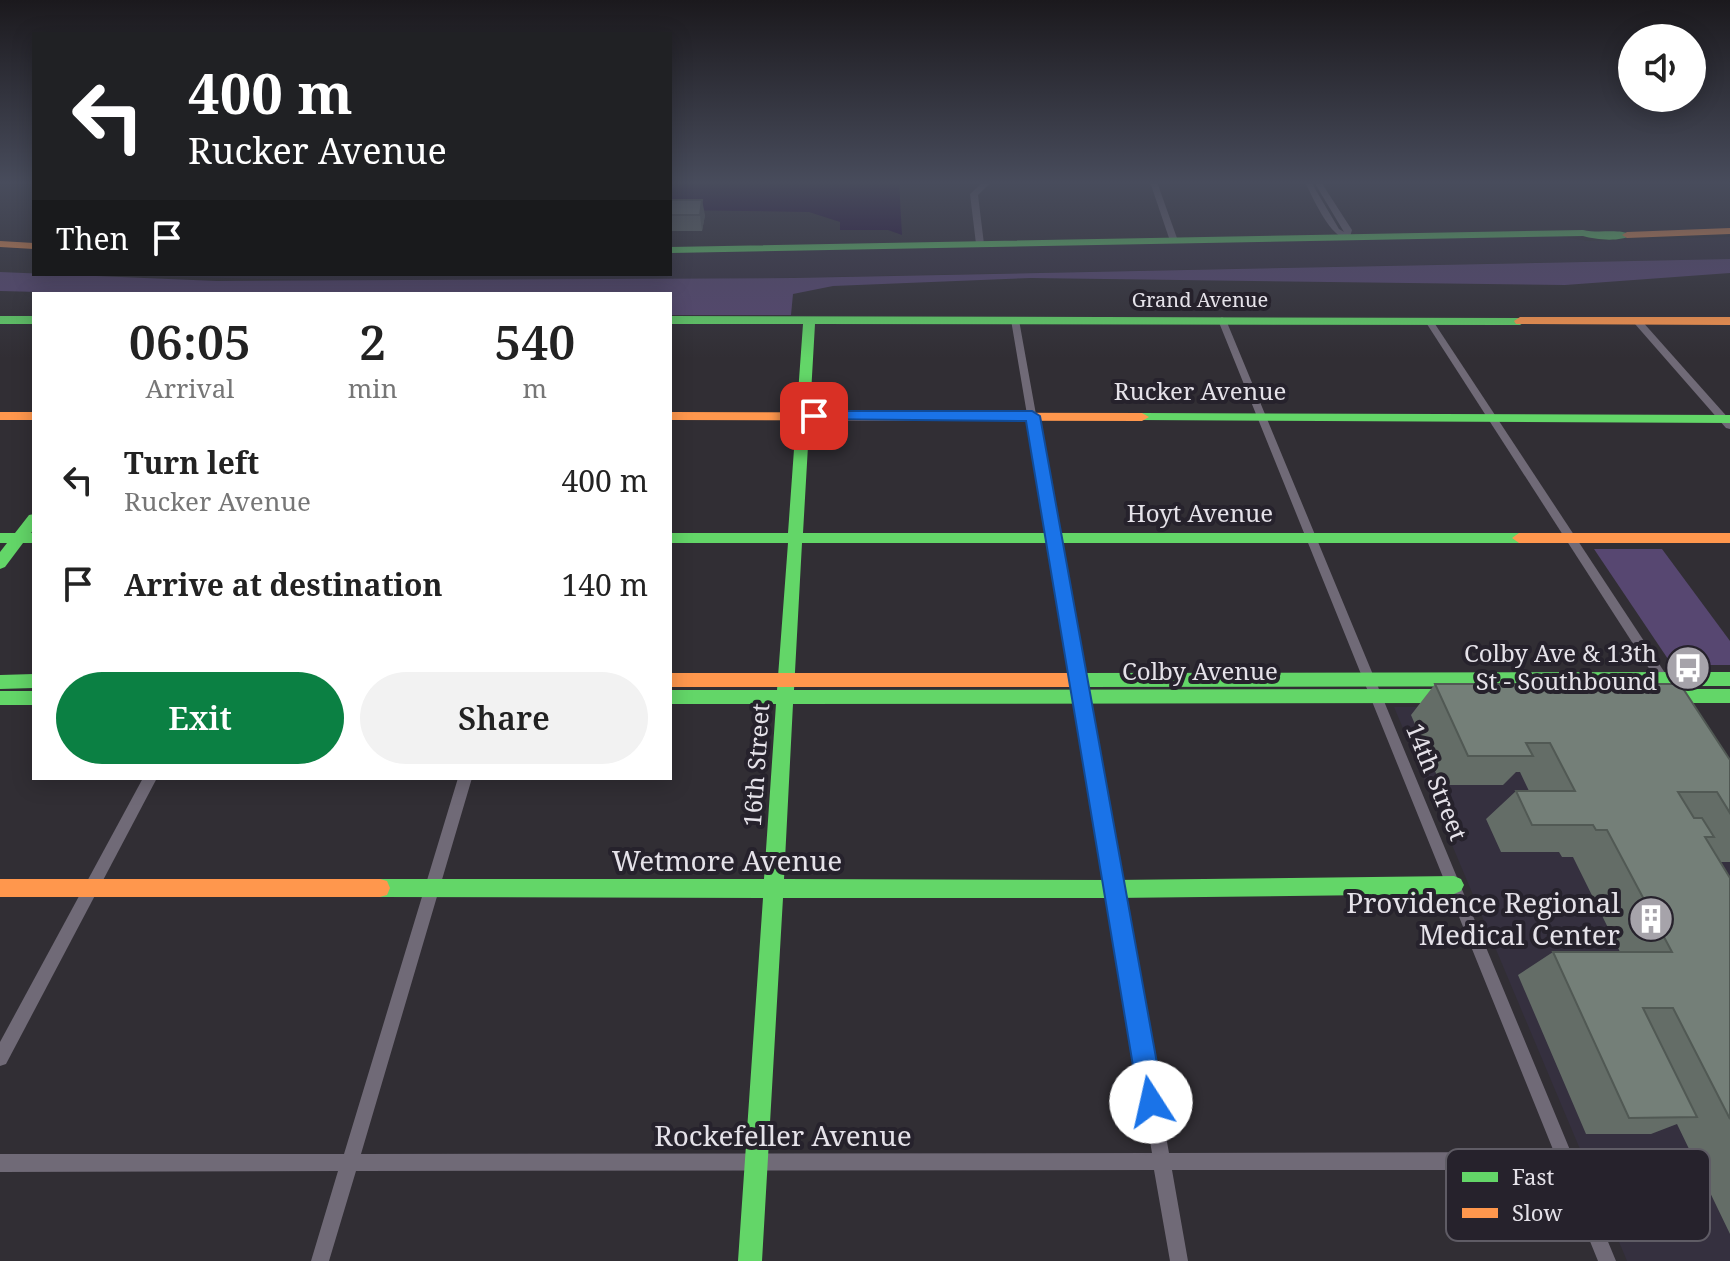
<!DOCTYPE html>
<html lang="en">
<head>
<meta charset="utf-8">
<style>
  :root { --surface:#fff; --page:#f2f2f2; --text:#222; --muted:#767676; --accent:#0b8043 }
  body { margin:0; font-family:"Noto Serif",serif; background:var(--page); color:var(--text); height:100vh; display:flex; flex-direction:column; font-size:30px; white-space:nowrap }
  * { box-sizing:border-box; margin:0 }
  p { font-size:26px; color:var(--muted) }
  .icon { flex:none; width:44px; height:44px; fill:none; stroke:currentColor; stroke-width:2; stroke-linecap:round; stroke-linejoin:round }
  .map { position:relative; flex:1; overflow:hidden }
  .panel { position:absolute; left:32px; top:292px; width:640px; height:488px; display:flex; flex-direction:column; background:var(--surface); border-radius:0px; box-shadow:0 4px 20px #0003 }
  .panel>* { flex:none }
  .top-card { position:absolute; left:32px; top:32px; width:640px; height:244px; border-radius:0px; box-shadow:0 4px 20px #0003; background:#202124; color:#fff; overflow:hidden }
  .fabs { position:absolute; left:1618px; top:24px; display:grid; gap:16px }
  .fabs a { display:grid; place-items:center; width:88px; height:88px; border-radius:50%; background:var(--surface); box-shadow:0 4px 20px #0003; font-size:40px }
  .pin { position:absolute; display:grid; place-items:center; width:68px; height:68px; color:#fff; margin:-34px; border-radius:16px; box-shadow:0 4px 12px #0006 }
  .me { position:absolute; width:88px; margin:-44px; rotate:350deg; stroke-linejoin:round; filter:drop-shadow(0 0 6px #0008) }
  .turn { display:flex; align-items:center; gap:28px; height:168px; padding:0 24px; font-size:36px }
  .turn .icon { width:104px; height:104px; stroke-width:2.5 }
  .turn b { display:block; font-size:56px; line-height:68px }
  .then { display:flex; align-items:center; height:76px; padding:0 24px; background:#0003; gap:16px; font-size:30px }
  .eta { display:flex; justify-content:space-evenly; align-items:center; height:136px; text-align:center }
  .eta b { font-size:48px; font-weight:600; line-height:56px }
  .action { display:flex; gap:16px; margin-top:auto; padding:16px 24px }
  .action a { flex:1; height:92px; border-radius:48px; background:var(--accent); color:#fff; font-size:32px; font-weight:600; line-height:92px; text-align:center }
  .action a+a { background:var(--page); color:var(--text) }
  ul { padding:0; list-style:none }
  li { display:flex; align-items:center; gap:24px; height:104px; padding:0 24px }
  li div { flex:1 }
  li b { display:block; font-size:30px }
  li em { font-style:normal }
  .map>svg:first-child { display:block }
</style>
</head>
<body>
<div class="map">
<svg width="1730" height="1261" viewBox="0 0 1730 1261">
  <rect width="100%" height="100%" fill="#312e34"/>
  <g fill="#35303f">
    <path d="M1547,234L1588,241L1730,237V259L469,284L55,274H670V250Z"/>
    <path d="M1394,707H1665L1730,810V1261H1627Z"/>
  </g>
  <g fill="#574771">
    <path d="M1730,259V273L1565,285L1031,278L833,286L793,294L791,315H670V294H118L0,291V272L217,281L793,278Z"/>
    <path d="M1594,549H1662L1730,641V665H1672Z"/>
  </g>
  <path fill="#1f0637" d="M670,182H899L902,235L888,230H840V222L809,212L670,210Z"/>
  <g fill="none" stroke-linecap="round" stroke-linejoin="round">
    <g fill="#706a77" fill-rule="evenodd">
      <path d="M983,182H991L978,195L984,244L980,246L976,244L970,194Z"/>
      <path d="M1150,182H1157L1178,241L1177,243L1170,241Z"/>
      <path d="M1305,182H1311L1339,229L1344,232L1314,182H1321L1352,230L1349,240C1330,238 1313,198 1305,182Z"/>
      <path d="M1015,317L1019,320L1169,1153L1554,1152L1218,320L1222,317L1226,320L1616,1261H1598L1561,1170H1172L1188,1261H1170L1154,1170L356,1171L329,1261H311L338,1171L0,1172V1154H344L458,778H472L361,1154L1152,1153L1011,320Z"/>
      <path d="M1429,318L1433,321L1669,679L1671,683L1669,687H1661L1425,321Z"/>
      <path d="M1638,319L1641,320L1730,420V429L1726,428L1635,324L1634,322Z"/>
      <path d="M143,778H157L6,1064L0,1066V1042Z"/>
    </g>
    <g fill="#63d668" fill-rule="evenodd">
      <path d="M1583,230C1599,234 1619,228 1632,235C1620,242 1597,240 1583,236L670,253V247Z"/>
      <rect x="0" y="316" width="34" height="8"/>
      <path d="M670,316L1524,318L1526,321L1520,325L815,324L803,533H1519L1526,538L1519,543H802L794,690L1444,689L1450,691L1452,696L1450,701L1444,703L793,704L784,879L1114,880L1454,876L1461,879L1464,885L1461,891L1454,894L1114,898H783L762,1261H738L763,898L380,897L373,895L370,888L373,881L380,879H764L776,704H670V690H777L788,543H670V533H788L803,324H670Z"/>
      <path d="M1142,413L1730,415V423L1137,420V414Z"/>
      <path d="M34,514V529L31,533H34V543H23L5,567L0,569V552L7,543H0V533H15L29,515Z"/>
      <path d="M1730,672V686L1079,687L1073,685L1071,680L1073,675L1079,673Z"/>
      <path d="M34,674V688L0,689V675Z"/>
      <path d="M1668,689H1730V703H1668L1662,701L1660,696L1662,691Z"/>
      <rect x="0" y="691" width="34" height="14"/>
    </g>
    <g fill="#ff974d" fill-rule="evenodd">
      <path d="M1730,228V234L1627,238L1622,235L1627,232Z"/>
      <path d="M0,241L34,243V249L0,247Z"/>
      <path d="M1520,317H1730V325L1516,324L1514,321Z"/>
      <rect x="0" y="412" width="34" height="8"/>
      <path d="M670,412L1142,413L1149,417L1142,421L670,420Z"/>
      <path d="M1519,533H1730V543H1519L1512,538Z"/>
      <path d="M670,673H1079L1085,675L1087,680L1085,685L1079,687H670Z"/>
      <path d="M0,879H380L387,881L390,888L387,895L380,897H0Z"/>
    </g>
  </g>
  <g fill="#646d67">
    <path d="M670,200L705,215L702,231H670Z"/>
    <path d="M1435,684L1730,760V862H1720L1730,878V1234L1677,1124L1651,1134H1586L1518,975L1553,952H1620L1573,857H1562L1559,852H1501L1486,819L1516,791H1529L1520,772H1516L1503,785H1441L1411,715Z"/>
  </g>
  <path fill="#515954" d="M702,200L705,215L702,231L700,215Z"/>
  <g fill="#747f78" stroke="#515954" stroke-width="2">
    <path d="M670,200H702L700,215H670Z"/>
    <path d="M1435,684H1680L1730,760V813L1717,792H1678L1694,818H1702L1714,837H1705L1730,878V1119L1673,1008H1643L1697,1117L1629,1118L1553,952H1672L1607,830H1596L1593,825H1532L1516,791H1575L1550,743H1526L1533,756H1468Z"/>
  </g>
  <linearGradient id="sky" x2="0" y2="1"><stop stop-color="#1b191d"/><stop offset="0.51" stop-color="#484c5c"/><stop offset="1" stop-color="#484c5c" stop-opacity="0"/></linearGradient>
  <rect width="1730" height="358" fill="url(#sky)"/>
  <path fill="#1a73e8" stroke="#114b97" stroke-width="2" d="M814,411H1032L1040,416L1164,1102L1160,1111L1151,1115L1142,1111L1139,1102L1026,421L809,419L807,416Z"/>
  <defs>
    <g id="bus-disc" transform="scale(2.3)"><circle r="9.5" fill="#a6a3aa" stroke="#26222c"/><path d="M-5-6H5V4H4V6H2V4H-2V6H-4V4H-5ZM-3.5-4V0h7V-4ZM-3.5 1.2v1.5H-2V1.2ZM2 1.2v1.5H3.5V1.2Z" fill="#fff"/></g>
    <g id="building-disc" transform="scale(2.3)"><circle r="9.5" fill="#a6a3aa" stroke="#26222c"/><path d="M-4-6H4V6H1V3H-1V6H-4ZM-2.5-4.3h1.7v1.8h-1.7ZM.8-4.3h1.7v1.8H.8ZM-2.5-1h1.7V.8h-1.7ZM.8-1h1.7V.8H.8Z" fill="#fff"/></g>
  </defs>
  <g fill-rule="evenodd">
    <use href="#bus-disc" x="1688" y="668"/>
    <use href="#building-disc" x="1651" y="919"/>
  </g>
  <g text-anchor="middle" stroke-width="8" stroke-linejoin="round" paint-order="stroke">
    <g font-size="20" fill="#e5e2e9" stroke="#26222c">
      <text x="1200" y="307">Grand Avenue</text>
    </g>
    <g font-size="24" fill="#e5e2e9" stroke="#26222c">
      <text x="1200" y="400">Rucker Avenue</text>
      <text x="1200" y="522">Hoyt Avenue</text>
      <text x="1200" y="680">Colby Avenue</text>
      <text transform="translate(757 765) rotate(-86)" y="8">16th Street</text>
      <text transform="translate(1436 782) rotate(68)" y="8">14th Street</text>
    </g>
    <g font-size="24" fill="#e5e2e9" stroke="#26222c" text-anchor="end">
      <text x="1657" y="662">Colby Ave &amp; 13th<tspan x="1657" dy="28">St - Southbound</tspan></text>
    </g>
    <g font-size="28" fill="#e5e2e9" stroke="#26222c">
      <text x="727" y="871">Wetmore Avenue</text>
      <text x="783" y="1146">Rockefeller Avenue</text>
    </g>
    <g font-size="28" fill="#e5e2e9" stroke="#26222c" text-anchor="end">
      <text x="1620" y="913">Providence Regional<tspan x="1620" dy="32">Medical Center</tspan></text>
    </g>
  </g>
  <rect x="1446" y="1149" width="264" height="92" rx="12" fill="#26222c" stroke="#5f5c65" stroke-width="2"/>
  <rect x="1462" y="1172" width="36" height="10" fill="#63d668"/>
  <rect x="1462" y="1208" width="36" height="10" fill="#ff974d"/>
  <g font-size="22" fill="#e5e2e9">
    <text x="1512" y="1185">Fast</text>
    <text x="1512" y="1221">Slow</text>
  </g>
</svg>
<div class="fabs">
<a><svg class="icon" aria-label="sound" viewBox="0 0 24 24"><path d="M4 9h4l5-4v14l-5-4H4zM17 9q2 3 0 6"/></svg></a>
</div>
<div class="pin" style="left:814px;top:416px;background:#d93025"><svg class="icon" aria-label="arrive" viewBox="0 0 24 24"><path d="M6 21V4h12l-3 4 3 4H6"/></svg></div>
<svg class="me" style="left:1151px;top:1102px" viewBox="-20 -20 40 40"><circle r="19" fill="#fff"/><path d="M0-13L10 11 0 6-10 11z" fill="#1a73e8"/></svg>
<div class="top-card">
<div class="turn"><svg class="icon" aria-label="left" viewBox="0 0 24 24"><path d="M17 20v-9H6M10 6l-5 5 5 5"/></svg><div><b>400 m</b>Rucker Avenue</div></div>
<div class="then">Then<svg class="icon" aria-label="arrive" viewBox="0 0 24 24"><path d="M6 21V4h12l-3 4 3 4H6"/></svg></div>
</div>
<section class="panel">
<div class="eta">
<div><b>06:05</b><p>Arrival</p></div>
<div><b>2</b><p>min</p></div>
<div><b>540</b><p>m</p></div>
</div>
<ul>
<li><svg class="icon" aria-label="left" viewBox="0 0 24 24"><path d="M17 20v-9H6M10 6l-5 5 5 5"/></svg><div><b>Turn left</b><p>Rucker Avenue</p></div><em>400 m</em></li>
<li><svg class="icon" aria-label="arrive" viewBox="0 0 24 24"><path d="M6 21V4h12l-3 4 3 4H6"/></svg><div><b>Arrive at destination</b></div><em>140 m</em></li>
</ul>
<div class="action"><a>Exit</a><a>Share</a></div>
</section>
</div>
</body>
</html>
